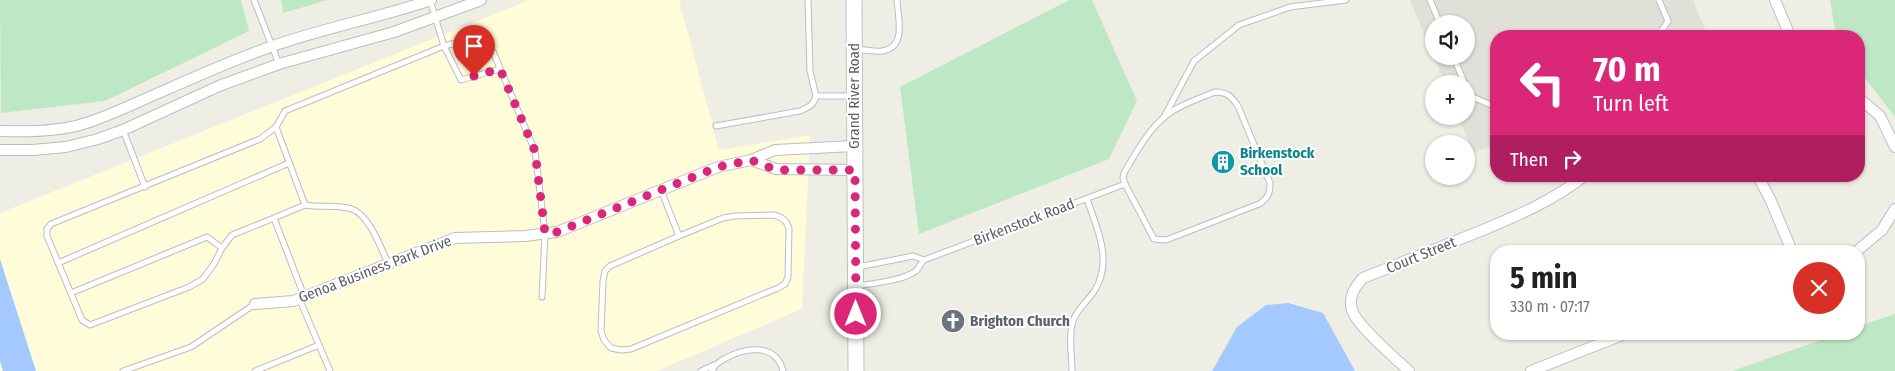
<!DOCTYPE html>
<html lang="en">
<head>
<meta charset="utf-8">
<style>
  :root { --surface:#fff; --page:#f2f2f2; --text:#222; --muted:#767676 }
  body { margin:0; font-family:"Fira Sans Condensed",sans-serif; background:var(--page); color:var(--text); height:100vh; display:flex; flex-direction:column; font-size:19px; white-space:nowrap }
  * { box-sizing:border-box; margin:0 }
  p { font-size:16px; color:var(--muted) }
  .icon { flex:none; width:28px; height:28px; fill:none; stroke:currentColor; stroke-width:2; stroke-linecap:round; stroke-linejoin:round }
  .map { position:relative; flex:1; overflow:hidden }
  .drawer { position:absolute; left:1490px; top:245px; width:375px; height:95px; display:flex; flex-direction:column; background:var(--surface); border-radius:20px; box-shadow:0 1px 4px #0004 }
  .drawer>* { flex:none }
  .guide { position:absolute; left:1490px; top:30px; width:375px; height:152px; border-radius:20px; box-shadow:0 1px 4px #0004; background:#db2777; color:#fff; overflow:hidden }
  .tools { position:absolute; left:1425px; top:15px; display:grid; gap:10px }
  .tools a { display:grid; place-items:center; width:50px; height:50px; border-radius:50%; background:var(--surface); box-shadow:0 1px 4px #0004; font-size:25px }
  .pin { position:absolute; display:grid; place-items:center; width:42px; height:42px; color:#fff; margin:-51px -21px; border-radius:50% 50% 50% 0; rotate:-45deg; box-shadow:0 0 5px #0007 }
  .pin .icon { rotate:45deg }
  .me { position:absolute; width:55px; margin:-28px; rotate:0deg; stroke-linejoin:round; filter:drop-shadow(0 0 4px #0008) }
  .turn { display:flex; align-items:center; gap:18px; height:105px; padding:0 20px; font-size:22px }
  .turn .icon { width:65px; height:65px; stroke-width:2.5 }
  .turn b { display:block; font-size:35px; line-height:42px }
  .then { display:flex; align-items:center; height:48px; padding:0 20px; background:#0003; gap:10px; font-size:19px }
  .round { display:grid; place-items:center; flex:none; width:52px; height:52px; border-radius:26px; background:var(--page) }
  .summary { display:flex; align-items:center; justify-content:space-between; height:85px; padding:0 20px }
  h1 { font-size:30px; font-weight:700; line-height:38px }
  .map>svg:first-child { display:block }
</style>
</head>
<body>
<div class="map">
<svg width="1895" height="371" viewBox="0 0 1895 371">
  <rect width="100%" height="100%" fill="#efeee4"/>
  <path fill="#fffcd9" d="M529,0H679L719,150L810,135L802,309L657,371H0V213Z"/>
  <path fill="#e0e0d8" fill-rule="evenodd" d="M1410,0H1693L1708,36H1496V144L1473,153L1458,116H1466V84H1445ZM1434,24H1466V56H1434Z"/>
  <g fill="#bee8c5">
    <path d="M0,0H241L249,31L105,101L1,113Z"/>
    <path d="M281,0H328L283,13Z"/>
    <path d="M1069,0H1092L1137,101L1109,159L919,234L900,87Z"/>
    <path d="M1830,0H1895V117L1859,70V36H1836Z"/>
    <path d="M1895,314V371H1732L1838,334H1859V326Z"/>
  </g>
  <g fill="#a4c9ff">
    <path d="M0,259L36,371H3L0,361Z"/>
    <path d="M1288,303L1323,313L1355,371H1212L1237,327L1266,305Z"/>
  </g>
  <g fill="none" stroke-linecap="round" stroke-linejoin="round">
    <g stroke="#bbbdc3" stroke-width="7">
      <g id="service">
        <path d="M254,0L279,64"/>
        <path d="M808,0L810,71L816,96H852"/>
        <path d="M1430,0L1440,24"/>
        <path d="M1658,36L1668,21L1659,0"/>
        <path d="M857,49C865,50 874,52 882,51C907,48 898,17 897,0"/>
        <path d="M1453,56L1465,84"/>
        <path d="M500,69L461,80L444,46L468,40L489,42L532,144L535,151L545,233L542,297"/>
        <path d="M1466,87L1470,96L1496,107"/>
        <path d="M1215,92C1227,92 1231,96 1238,106L1270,183C1270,194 1268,198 1259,204L1166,240L1154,239L1125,184L1123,178L1124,173C1135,154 1146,134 1162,119C1176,106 1198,99 1215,92Z"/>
        <path d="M1164,117L1194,61L1239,25L1290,7L1346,0"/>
        <path d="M716,126L800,111C809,107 814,105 816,96"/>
        <path d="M123,130L145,187"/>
        <path d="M661,190L679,236L610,266L605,271L603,281L601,331L604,340L611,348L621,350L631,349L778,288L785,284L788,277L789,228C786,220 782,217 774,215L735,216L723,218L679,236"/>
        <path d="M305,205C320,208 338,204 352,209C369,215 381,248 388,263"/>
        <path d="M274,218L232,235L222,248L214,264L203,279L189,287L90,325L82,320L47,236V229L51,224L260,139L276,127"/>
        <path d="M58,263L289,163"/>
        <path d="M858,267L913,256L924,260"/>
        <path d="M858,286C874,283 904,281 917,270C919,267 921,263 924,260L1125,184"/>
        <path d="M71,293L207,237L222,248"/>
        <path d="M304,296L274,218L305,205L276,127L285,111L444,46L430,0"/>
        <path d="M299,298L330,371"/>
        <path d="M123,371L191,347L255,304"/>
        <path d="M255,371L319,345"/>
        <path d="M701,371L714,365"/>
        <path d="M712,371C715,364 719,362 726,358C746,347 776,343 783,371"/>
        <path d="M1072,371C1072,356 1068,336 1073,321C1077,309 1088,301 1095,290C1113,260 1097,229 1087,199"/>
      </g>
    </g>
    <g stroke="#bbbdc3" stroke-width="12">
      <g id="minor">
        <path d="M1775,0L1790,36"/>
        <path d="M1859,98L1880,116L1895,147"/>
        <path d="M0,131C27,132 57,132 83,124C110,116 135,103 161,92C197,76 233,60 270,47C323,28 378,18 431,0"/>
        <path d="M0,150H33L66,147L98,139L123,130L219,86L279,64L394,32L481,0"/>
        <path d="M751,160L776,169L855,170"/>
        <path d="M1758,176L1770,199L1792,251"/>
        <path d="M1857,251L1882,230L1895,209"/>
        <path d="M255,304L293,301L455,238L525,236L557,232L718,167L751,160L775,150L854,146"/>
        <path d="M1409,371C1395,358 1357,326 1352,310C1348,297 1355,287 1363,278C1403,262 1443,246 1483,230C1519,215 1554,200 1584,176"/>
        <path d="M1531,371L1625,334"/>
      </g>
    </g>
    <g stroke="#bec0c8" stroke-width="17">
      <path id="secondary" d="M854,0L856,371"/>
    </g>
    <use href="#service" stroke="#fff" stroke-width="5"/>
    <use href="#minor" stroke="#fff" stroke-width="10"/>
    <use href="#secondary" stroke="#fff" stroke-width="15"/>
  </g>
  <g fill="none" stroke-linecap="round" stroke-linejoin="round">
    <path stroke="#db2777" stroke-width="9" stroke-dasharray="0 16.2" d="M474,76L500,69L535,151L545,233L557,232L718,167L751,160L776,170H855L856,314"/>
  </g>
  <defs>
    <g id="building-disc" transform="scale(1.25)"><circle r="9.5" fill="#0f9aa8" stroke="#fff"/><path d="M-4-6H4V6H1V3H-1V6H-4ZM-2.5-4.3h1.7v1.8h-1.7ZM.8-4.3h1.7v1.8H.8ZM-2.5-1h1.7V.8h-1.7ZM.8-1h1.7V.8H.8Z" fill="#fff"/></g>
    <g id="church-disc" transform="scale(1.25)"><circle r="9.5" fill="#6b7280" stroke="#fff"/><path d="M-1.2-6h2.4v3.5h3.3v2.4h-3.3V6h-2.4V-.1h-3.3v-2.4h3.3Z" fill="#fff"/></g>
  </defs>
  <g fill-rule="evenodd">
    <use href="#building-disc" x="1223" y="162"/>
    <use href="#church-disc" x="953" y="321"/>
  </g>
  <g text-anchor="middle" stroke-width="4" stroke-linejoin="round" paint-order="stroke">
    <g font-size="15" fill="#5c5e65" stroke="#fff">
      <text transform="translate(854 96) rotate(-90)" y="5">Grand River Road</text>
      <text transform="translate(1024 222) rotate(-21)" y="5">Birkenstock Road</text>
      <text transform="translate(1421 255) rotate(-22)" y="5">Court Street</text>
      <text transform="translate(375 269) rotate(-21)" y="5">Genoa Business Park Drive</text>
    </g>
    <g font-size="15" font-weight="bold" fill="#0d838f" stroke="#fff" text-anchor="start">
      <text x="1240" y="158">Birkenstock<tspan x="1240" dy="17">School</tspan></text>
    </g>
    <g font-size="15" font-weight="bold" fill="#5b616d" stroke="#fff" text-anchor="start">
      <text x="970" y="326">Brighton Church</text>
    </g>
  </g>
</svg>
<div class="tools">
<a><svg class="icon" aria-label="sound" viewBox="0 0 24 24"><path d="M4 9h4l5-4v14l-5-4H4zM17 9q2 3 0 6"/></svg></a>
<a>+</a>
<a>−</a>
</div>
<div class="pin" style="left:474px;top:76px;background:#d93025"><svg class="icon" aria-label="arrive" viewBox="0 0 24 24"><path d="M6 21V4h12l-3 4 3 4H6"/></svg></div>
<svg class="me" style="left:856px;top:314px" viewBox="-20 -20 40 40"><circle r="17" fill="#db2777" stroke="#fff" stroke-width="3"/><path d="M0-11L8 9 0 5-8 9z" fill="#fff"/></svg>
<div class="guide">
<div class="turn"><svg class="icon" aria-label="left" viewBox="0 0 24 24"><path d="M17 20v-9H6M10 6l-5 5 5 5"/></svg><div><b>70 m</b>Turn left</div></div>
<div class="then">Then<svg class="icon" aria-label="right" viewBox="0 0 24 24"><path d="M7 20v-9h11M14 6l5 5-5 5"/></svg></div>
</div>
<section class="drawer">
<div class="summary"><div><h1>5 min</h1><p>330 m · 07:17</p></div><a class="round" style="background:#d93025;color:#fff"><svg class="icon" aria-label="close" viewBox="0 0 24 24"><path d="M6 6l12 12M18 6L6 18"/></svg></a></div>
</section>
</div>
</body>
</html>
